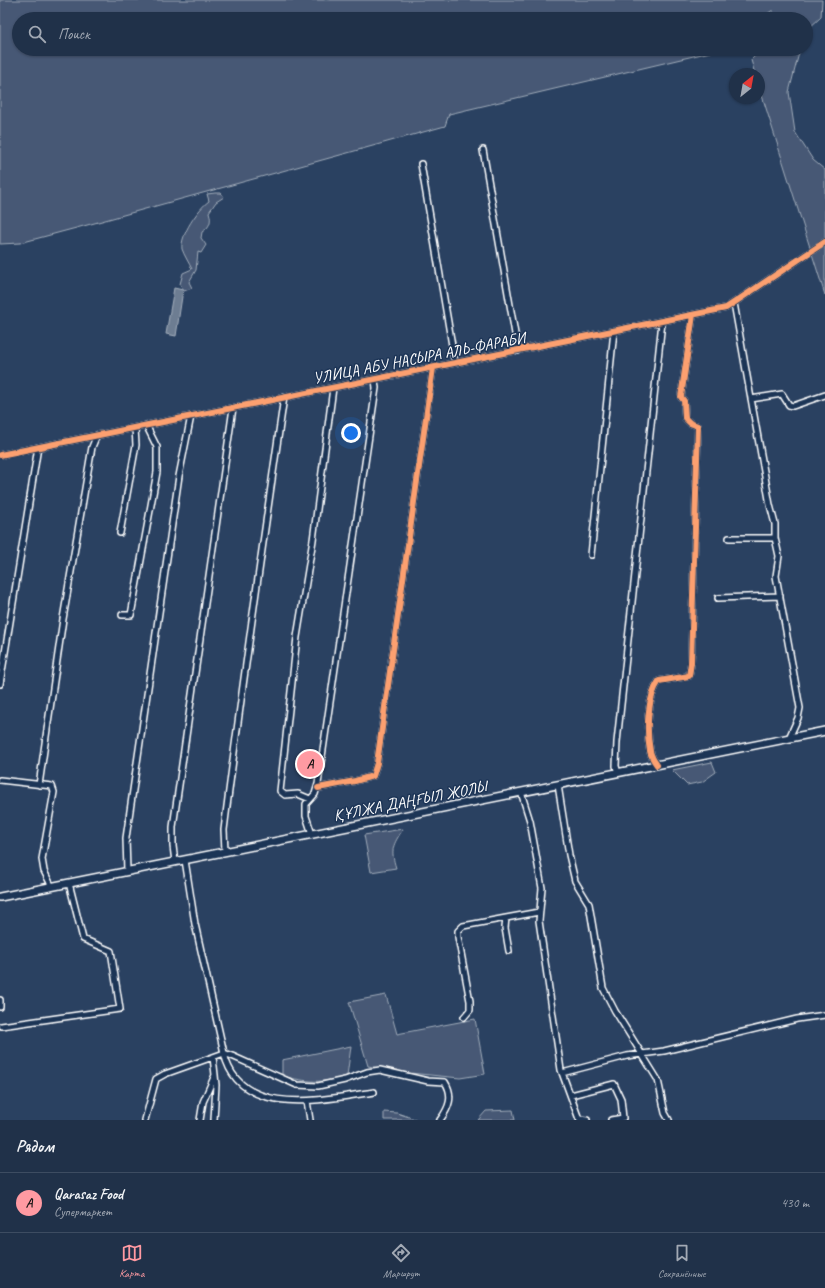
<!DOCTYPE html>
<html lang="ru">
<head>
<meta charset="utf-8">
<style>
	:root { --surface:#203149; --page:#283950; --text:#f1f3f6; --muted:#a2a9b4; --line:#3d4c61; --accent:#ff9aa2 }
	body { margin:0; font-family:Caveat,sans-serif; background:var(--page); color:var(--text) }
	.compass { position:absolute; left:729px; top:68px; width:36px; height:36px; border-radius:50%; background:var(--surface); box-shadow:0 1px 3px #0004; rotate:31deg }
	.you { position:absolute; left:351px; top:433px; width:14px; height:14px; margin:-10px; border:3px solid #fff; border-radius:50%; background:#1a73e8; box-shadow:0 0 0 6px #1a73e833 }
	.badge { display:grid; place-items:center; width:26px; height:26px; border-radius:50%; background:var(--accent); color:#111; font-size:13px; font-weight:700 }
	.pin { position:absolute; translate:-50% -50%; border:2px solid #fff; box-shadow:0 1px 4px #0006 }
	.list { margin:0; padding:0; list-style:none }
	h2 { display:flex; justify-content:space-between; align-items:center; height:52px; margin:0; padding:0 16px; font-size:17px }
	h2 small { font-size:13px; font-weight:400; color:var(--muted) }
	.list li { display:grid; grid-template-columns:26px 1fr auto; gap:12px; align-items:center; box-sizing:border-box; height:60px; padding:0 16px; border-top:1px solid var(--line) }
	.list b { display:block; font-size:15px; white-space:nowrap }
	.list p { margin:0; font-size:13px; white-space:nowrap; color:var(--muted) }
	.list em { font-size:13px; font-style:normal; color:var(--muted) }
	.icon { flex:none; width:22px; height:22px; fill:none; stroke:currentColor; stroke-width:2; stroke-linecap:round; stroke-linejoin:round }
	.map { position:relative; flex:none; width:825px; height:1120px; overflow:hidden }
	.search { position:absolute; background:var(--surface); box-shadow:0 1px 3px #0004; left:12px; right:12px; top:12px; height:44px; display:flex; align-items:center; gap:10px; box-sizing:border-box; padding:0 14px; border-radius:22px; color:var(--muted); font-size:15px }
	.sheet { height:112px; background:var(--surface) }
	nav { display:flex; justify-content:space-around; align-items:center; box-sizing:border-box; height:56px; border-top:1px solid var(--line); background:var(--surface); font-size:11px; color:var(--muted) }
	nav a { display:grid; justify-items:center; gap:2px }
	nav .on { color:var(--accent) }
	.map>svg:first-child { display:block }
	.green { fill:#465975; stroke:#a2acba }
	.water { fill:#6d7d92; stroke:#a7b1be }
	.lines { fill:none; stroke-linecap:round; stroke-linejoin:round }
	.minor-casing { stroke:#fff; stroke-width:8 }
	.major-casing { stroke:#fff; stroke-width:10 }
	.minor { stroke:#1d3557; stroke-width:5 }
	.major { stroke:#1d3557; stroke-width:7 }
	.cycleway-casing { stroke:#1d3557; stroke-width:8 }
	.cycleway { stroke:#fca06f; stroke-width:6 }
	.labels { text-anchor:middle; stroke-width:3; stroke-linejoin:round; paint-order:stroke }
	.street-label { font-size:16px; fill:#fff; stroke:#1d3557 }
</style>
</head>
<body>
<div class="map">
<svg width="825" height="1120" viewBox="0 0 825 1120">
	<rect width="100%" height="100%" fill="#2a4161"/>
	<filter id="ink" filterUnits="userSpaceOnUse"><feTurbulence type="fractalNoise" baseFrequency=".025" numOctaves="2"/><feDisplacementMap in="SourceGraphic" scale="8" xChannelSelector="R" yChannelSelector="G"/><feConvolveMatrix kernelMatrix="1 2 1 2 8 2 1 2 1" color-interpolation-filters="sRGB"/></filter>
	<g filter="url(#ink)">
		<path class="green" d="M0 0H822L821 17 808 29 806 35V19H772L773 10 759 19H19V49H723L449 114 445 126 80 227 20 243 0 244Z
			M762 49H800L789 92 795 132 813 160 825 170V295L759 86V74H755L751 60Z
			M215 193H221L224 197 216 202 209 212C212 221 210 227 202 232L201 238 206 245 201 253 198 252 196 270 189 282 192 288 184 291 180 284 183 273 192 269C189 263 184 255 182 249 180 235 198 209 209 201L207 194Z
			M712 762 716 772 702 782 687 785 672 770Z
			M403 829C393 845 390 849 396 868L371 872 364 835Z
			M386 995 397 1034 475 1019 485 1074 460 1078 400 1072 368 1066 349 1002Z
			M351 1046 347 1076C321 1084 308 1082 282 1076V1060Z
			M513 1110 515 1120H478L486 1111Z
			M384 1112 397 1113 418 1120H384Z"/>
		<path class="water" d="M174 288 183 290 176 336 166 334Z"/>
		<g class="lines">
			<defs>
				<path id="minor" d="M483 150 518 351
					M421 164 455 363
					M734 303 770 505 775 524V538L779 556 776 576 800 708 798 718 789 738
					M751 399 782 394 789 405 793 406 825 395
					M0 455 726 308 825 242
					M120 533 136 445 135 428
					M729 538H775
					M591 555 614 331
					M718 598 780 596
					M122 615H131L157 472V447L146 425
					M0 684 38 447
					M657 765C654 761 651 756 650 751 646 730 647 698 659 681L689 676 691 663 698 426 690 423 685 418 684 401 681 397 693 315
					M618 773 616 766 617 742 662 322
					M0 780 52 786 54 792 42 859 44 871 52 887
					M39 785 63 619 92 447 97 435
					M558 785 569 855 575 881 589 904 603 988 615 1011 658 1080 665 1113 669 1120
					M318 788 355 781 373 776 377 763 433 368
					M521 792 530 821 542 888 539 921 561 1070 579 1119 587 1120
					M310 799 298 794 285 795 280 791 297 637 313 540 333 388
					M312 834 306 816V804L315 794 318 784 376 388 375 379
					M225 851 224 830C242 685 263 542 284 397
					M175 862 173 846V827L233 408
					M127 871 126 838 179 476 191 416
					M509 951 505 928 506 918 539 912
					M0 1000V1007
					M464 1017 470 1010V1001L458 937V931L463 926 506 918
					M1 1026 120 1009 111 951 83 939 69 883
					M562 1073 627 1056 664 1051 797 1019 825 1015
					M374 1092C325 1099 239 1120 224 1053L232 1056 297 1085 318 1086 345 1080 367 1072 380 1070 428 1081 445 1082C454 1096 449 1108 440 1120
					M571 1095 614 1084 621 1099 623 1118 611 1120
					M307 1101 310 1120
					M145 1120 156 1079 165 1074 224 1053 195 924 185 860
					M200 1120 203 1102 215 1075 213 1057
					M214 1120 216 1085 215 1075"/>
				<path id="major" d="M0 897 825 731"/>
			</defs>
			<use href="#minor" class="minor-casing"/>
			<use href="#major" class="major-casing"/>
			<use href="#minor" class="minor"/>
			<use href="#major" class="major"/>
			<defs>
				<path id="cycleway" d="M0 455 726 308 825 242
					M657 765C654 761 651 756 650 751 646 730 647 698 659 681L689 676 691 663 698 426 690 423 685 418 684 401 681 397 693 315
					M318 788 355 781 373 776 377 763 433 368"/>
			</defs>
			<use href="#cycleway" class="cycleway-casing"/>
			<use href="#cycleway" class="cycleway"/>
		</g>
	</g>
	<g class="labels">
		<g class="street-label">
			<text transform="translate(419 357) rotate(-11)" y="6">УЛИЦА АБУ НАСЫРА АЛЬ-ФАРАБИ</text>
			<text transform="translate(410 800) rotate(-11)" y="6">ҚҰЛЖА ДАҢҒЫЛ ЖОЛЫ</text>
		</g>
	</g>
</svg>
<svg class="compass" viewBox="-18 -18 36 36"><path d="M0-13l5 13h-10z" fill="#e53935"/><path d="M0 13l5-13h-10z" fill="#a2a9b4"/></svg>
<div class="you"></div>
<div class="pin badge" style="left:310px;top:764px">A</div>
<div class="search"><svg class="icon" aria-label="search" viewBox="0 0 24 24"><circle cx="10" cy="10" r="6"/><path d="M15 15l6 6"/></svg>Поиск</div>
</div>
<section class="sheet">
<h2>Рядом<small></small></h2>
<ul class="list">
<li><span class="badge">A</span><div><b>Qarasaz Food</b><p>Супермаркет</p></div><em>430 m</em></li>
</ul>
</section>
<nav>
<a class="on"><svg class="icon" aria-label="map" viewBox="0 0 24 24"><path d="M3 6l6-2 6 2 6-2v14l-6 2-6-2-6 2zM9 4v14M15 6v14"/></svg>Карта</a>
<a><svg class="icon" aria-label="directions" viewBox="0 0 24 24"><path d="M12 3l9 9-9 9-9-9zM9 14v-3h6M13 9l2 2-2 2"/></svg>Маршрут</a>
<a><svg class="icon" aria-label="saved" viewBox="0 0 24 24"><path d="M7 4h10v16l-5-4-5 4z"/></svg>Сохранённые</a>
</nav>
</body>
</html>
